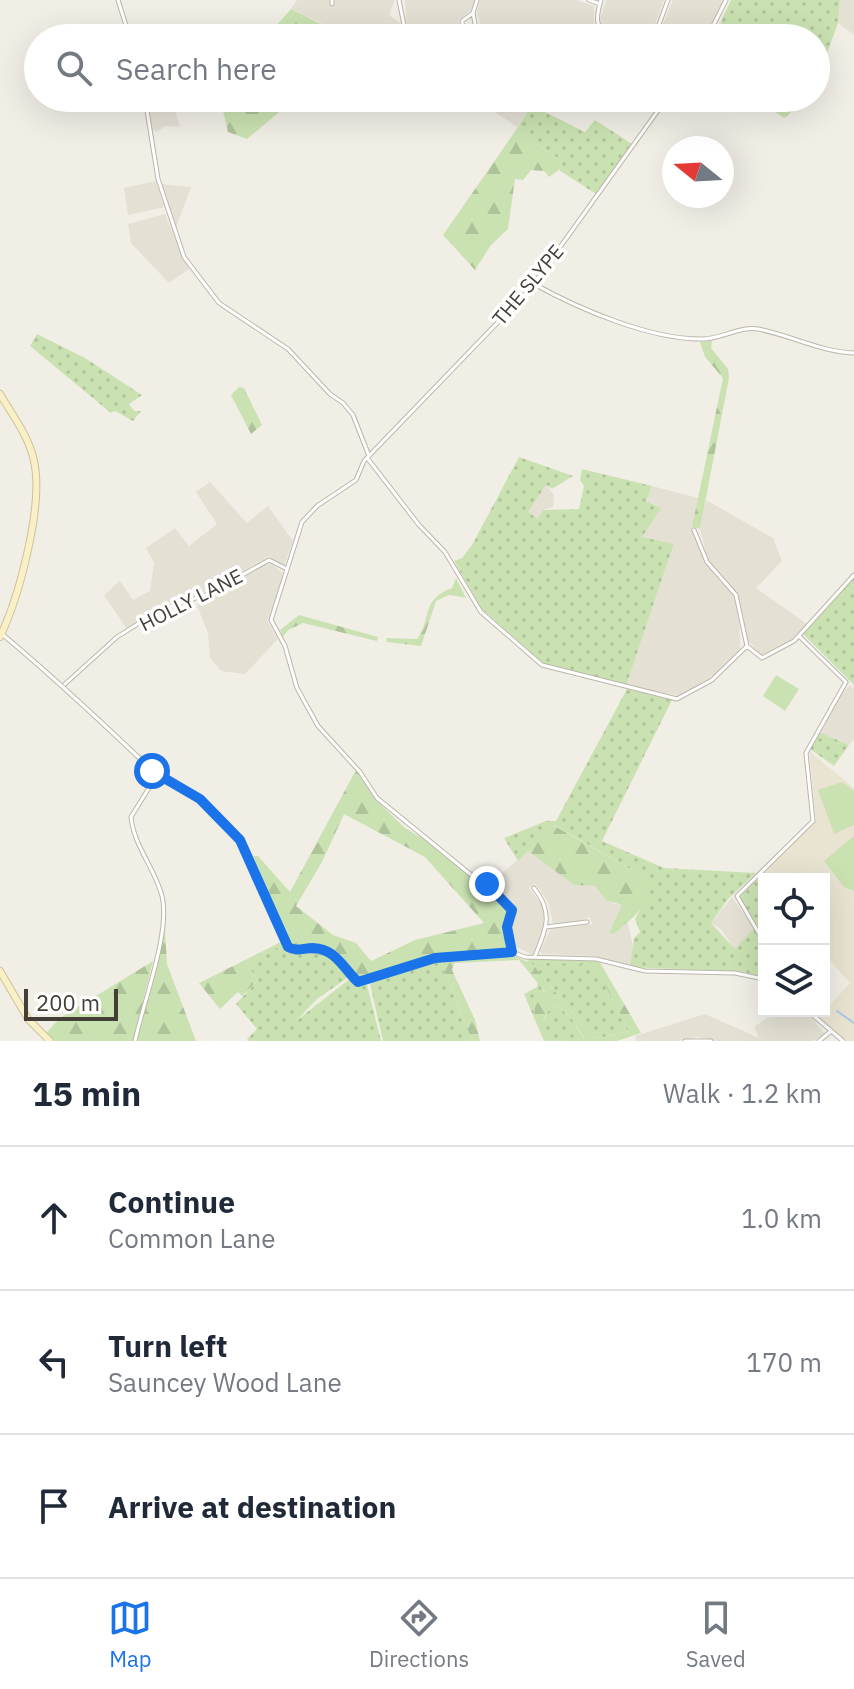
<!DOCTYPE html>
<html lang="en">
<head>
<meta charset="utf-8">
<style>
	:root { --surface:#fff; --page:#f2f2f3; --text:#1f2937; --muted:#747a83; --line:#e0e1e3; --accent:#1a73e8 }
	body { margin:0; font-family:"IBM Plex Sans",sans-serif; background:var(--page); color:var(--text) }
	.controls { position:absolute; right:24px; bottom:24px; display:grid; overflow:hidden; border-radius:0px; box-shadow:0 8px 32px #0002 }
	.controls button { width:72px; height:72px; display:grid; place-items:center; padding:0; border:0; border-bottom:2px solid var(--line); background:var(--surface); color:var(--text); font:40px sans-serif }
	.compass { position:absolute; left:662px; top:136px; width:72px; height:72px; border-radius:50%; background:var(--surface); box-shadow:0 8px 32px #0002; rotate:288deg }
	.scale { position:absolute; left:24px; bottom:20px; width:94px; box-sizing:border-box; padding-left:8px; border:4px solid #433f36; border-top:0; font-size:22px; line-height:28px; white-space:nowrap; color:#433f36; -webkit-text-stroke:6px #fff; paint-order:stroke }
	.stop { position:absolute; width:24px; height:24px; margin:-18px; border:6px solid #1a73e8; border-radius:50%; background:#fff }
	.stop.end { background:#1a73e8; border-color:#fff; box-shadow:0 2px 8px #0008 }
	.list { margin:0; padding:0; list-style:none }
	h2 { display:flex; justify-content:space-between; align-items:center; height:104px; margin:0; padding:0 32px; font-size:34px }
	h2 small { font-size:26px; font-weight:400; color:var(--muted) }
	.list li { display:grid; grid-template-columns:52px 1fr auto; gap:24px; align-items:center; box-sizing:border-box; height:144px; padding:0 32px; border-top:2px solid var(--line) }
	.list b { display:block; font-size:30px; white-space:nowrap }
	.list p { margin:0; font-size:26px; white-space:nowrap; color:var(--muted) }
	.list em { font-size:26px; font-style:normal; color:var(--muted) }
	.icon { flex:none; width:44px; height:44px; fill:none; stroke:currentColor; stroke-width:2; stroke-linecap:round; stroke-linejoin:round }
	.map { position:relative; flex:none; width:854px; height:1041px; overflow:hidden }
	.search { position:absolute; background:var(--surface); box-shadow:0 8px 32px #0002; left:24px; right:24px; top:24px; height:88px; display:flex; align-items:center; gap:20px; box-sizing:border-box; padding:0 28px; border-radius:44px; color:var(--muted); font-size:30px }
	.sheet { height:536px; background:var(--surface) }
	nav { display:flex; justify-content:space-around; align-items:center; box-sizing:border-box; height:112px; border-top:2px solid var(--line); background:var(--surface); font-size:22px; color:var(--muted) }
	nav a { display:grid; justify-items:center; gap:4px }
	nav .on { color:var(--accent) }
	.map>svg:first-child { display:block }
	.residential { fill:#e4e0d4 }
	.education { fill:#e9e3d1 }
	.grass { fill:url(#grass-dots) }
	.forest { fill:url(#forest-firs); fill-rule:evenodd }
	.green { fill:#cae2b2 }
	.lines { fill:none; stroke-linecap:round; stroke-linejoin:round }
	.stream { stroke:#a7cae8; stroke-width:2 }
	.minor-casing { stroke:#bbb6a9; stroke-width:5 }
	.secondary-casing { stroke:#cdc299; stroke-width:8 }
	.minor { stroke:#fff; stroke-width:3 }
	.secondary { stroke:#f9f0c8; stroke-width:6 }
	.route { stroke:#1a73e8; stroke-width:10 }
	.labels { text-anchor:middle; stroke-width:7; stroke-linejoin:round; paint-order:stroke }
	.street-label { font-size:20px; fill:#433f36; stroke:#fff }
</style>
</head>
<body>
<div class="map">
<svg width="854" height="1041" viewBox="0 0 854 1041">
	<defs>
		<pattern id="grass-dots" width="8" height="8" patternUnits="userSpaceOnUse" patternTransform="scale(2)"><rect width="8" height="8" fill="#cae2b2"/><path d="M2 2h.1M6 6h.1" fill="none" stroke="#afc39a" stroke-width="1.8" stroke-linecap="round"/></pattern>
		<pattern id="forest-firs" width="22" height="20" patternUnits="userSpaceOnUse" patternTransform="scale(2)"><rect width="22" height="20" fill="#cae2b2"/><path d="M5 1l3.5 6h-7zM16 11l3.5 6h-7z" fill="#afc39a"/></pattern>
	</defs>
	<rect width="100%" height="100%" fill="#f1eee6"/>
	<path class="residential" d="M297 0H331L332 5 334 0H395L389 15 400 23 402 32 418 38H353L291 9Z
		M405 0H475L471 10 458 20 461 32 468 36 481 26 477 13 480 0H576L594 6V30L605 38H424L407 28Z
		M606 0H664L650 38H617L605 30 600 20Z
		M673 0H724L704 38H657Z
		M840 0H854V35L838 23Z
		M172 98 180 127 166 126 156 132 152 129 149 108Z
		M474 98H535L517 127Z
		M156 181 164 207 128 215 124 188Z
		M161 184 191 187 174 233Z
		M165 214 189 269 169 283 131 243 128 224Z
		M210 482 247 523 268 506 293 541 283 568 269 556 213 589 174 601 126 628 104 595 120 581 133 600 150 591 154 563 146 548 175 528 189 546 217 524 196 492Z
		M546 485 554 495 553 507 543 510 538 520 528 512Z
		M652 486 698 498 692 530 706 564 733 595 739 612 740 650 717 673 680 696 626 686 674 545 642 537 658 506 646 501Z
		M706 500 773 538 782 561 756 588 807 624 786 645 763 657 746 639 741 606 734 591 707 558 700 529Z
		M271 564 283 573 280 592 267 621 278 639 245 674 221 671 210 658 208 633 197 606 199 599 261 566Z
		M850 685 854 689V739L849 745 819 732 840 695Z
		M528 851 574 885 595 886 612 903 622 905 619 913 623 926 628 923 634 951 630 967 593 956 543 954 540 951 551 929 593 924 589 917 582 921 553 923 548 902 535 883 529 888 544 907 545 922 533 955 517 947 509 929 514 908 490 884Z
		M732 897 754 928 735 950 721 929 711 923Z
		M776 1011H806L825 1034 813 1041H718L697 1037 678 1041H636L635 1036 705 1014 759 1038 754 1027Z"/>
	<path class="education" d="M809 751 854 788V1041H846L818 1018 850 983 824 954V879H764V887L755 878 816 820Z"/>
	<path class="grass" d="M731 0H840L838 23 816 83V38H720L721 21Z
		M756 98H809L784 118Z
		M531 105 585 132 595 120 632 144 596 194 559 170 562 161 516 130Z
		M37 334 85 358 142 395 129 404 134 411H141L133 421 115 411 111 413 30 346Z
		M519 457 573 476 552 489 546 485 528 512 538 519 543 510 579 509 584 486 580 480 582 469 652 486 646 501 661 508 642 537 674 544 626 686 545 665 482 609 454 561 462 558 472 545Z
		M854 577V685L803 634Z
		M627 689 672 700 602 841 664 868 756 873 728 899 711 923 735 949 754 928 764 944V978L745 972 630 967 634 938 640 932 635 919 644 903 648 879 554 825 518 861 504 838 546 821H556Z
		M819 732 849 745 834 766 810 749Z
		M755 878 764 887V938L738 900Z
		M284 944 290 953C319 948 332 953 350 976L317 999 296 1021 352 977 357 986 367 985 381 1041H249L247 1039 257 1029 236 1004 258 980 246 964Z
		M440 959 472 1041H383L370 984 394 971Z
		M531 962 595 964 629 1031 600 1038 591 1036Z
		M538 980 545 994 535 997 534 1019 544 1020 550 1007 557 1006 571 1017 584 1039 544 1041 524 994 537 987Z"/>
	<path class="forest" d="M291 9 329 28 328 38H265Z
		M220 98H296L247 139 228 132Z
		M516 130 562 161 559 170 549 177 544 171 531 170 523 180 515 179 508 229 491 245 475 270 443 235Z
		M712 341 711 348 728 369 729 378 700 529 692 527 723 378 705 357 700 342Z
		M239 387 244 388 262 425 251 434 231 395Z
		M456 578 466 598 449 595 436 601 421 646 387 642 386 638 417 639C433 617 420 600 452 588Z
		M299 615 378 637 377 641 303 623 288 630 283 637 280 630Z
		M356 770 377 801 405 828 437 847 511 911 504 927 506 950 416 959 365 980 355 976 336 951 295 947 288 942 253 856H258L290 892ZM344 814 425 857 484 923 415 940 371 961 356 943 333 935 296 906 322 862Z
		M553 825 648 879C655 903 629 921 614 934L609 933 622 905 606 900 595 886 574 885 528 851Z
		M165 930 167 964 196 1041H137Z
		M283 941 284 944 246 964 258 980 242 996 238 992 220 1009 199 983Z
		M514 956 528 962 525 957 598 959 641 1033 617 1041H550L584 1038 571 1017 557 1006 550 1007 542 1023 534 1019 535 997 540 992H545L519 960 454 963 452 970 475 1020 480 1041H472L440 959ZM531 962 595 965 629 1031 600 1038 591 1036Z
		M153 961 133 1041H53L46 1033 60 1018Z"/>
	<path class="green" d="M776 675 799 689 785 711 763 696Z
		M842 782 854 791V825L834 834 818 790Z
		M854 836V891L844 887 824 861Z"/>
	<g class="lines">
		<path class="stream" d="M837 1011 854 1023"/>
		<defs>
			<path id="minor" d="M118 0 130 38
				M399 0 405 30 424 37
				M589 0 600 4
				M601 0C596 17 594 28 611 38
				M332 4V0
				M473 13 462 21 463 29 469 32 476 29 473 13 477 0
				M654 38 668 0
				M707 38 726 0
				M145 98 158 179 184 257 219 303 288 349 330 394 343 403 353 415 369 456
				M534 284C579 309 651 340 703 339 721 339 740 326 758 329 790 335 821 352 854 353
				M368 459 419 525 445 552 481 612 542 665 677 699 712 680 747 646
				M694 530 707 562 736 595 747 646 762 658 794 641 854 575
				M2 634C56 679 106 726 157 775L131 817C134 847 155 868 162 896 171 931 143 1003 135 1041
				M65 684 117 637 160 610 208 594 269 560 285 568
				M157 775 200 799 240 840 288 947 332 954 358 982 435 958 512 952 525 957 596 959 645 971 735 973 764 979
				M534 888C554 913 546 929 535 956
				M546 927 587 922
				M764 942 737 896 813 821 806 753 846 682 799 636
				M512 952 507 927 514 913 508 905 377 798 360 772 318 726 297 688 285 646 271 620 302 522 317 506 356 480 364 461 530 289 667 98
				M808 1011 843 1041
				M685 1041H711
				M819 1041 830 1032"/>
			<path id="secondary" d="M0 394C12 415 29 436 34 461 44 505 19 597 0 637
				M0 971 28 1019 50 1041"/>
		</defs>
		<use href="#minor" class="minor-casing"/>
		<use href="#secondary" class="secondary-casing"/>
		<use href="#minor" class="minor"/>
		<use href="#secondary" class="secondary"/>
	</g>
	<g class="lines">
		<path class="route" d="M152 771 200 799 240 840 288 947C297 952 303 948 313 948 336 949 343 968 358 982L435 958 512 952 507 927 512 910 487 884"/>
	</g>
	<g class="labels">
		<g class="street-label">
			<text transform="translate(528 285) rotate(-50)" y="7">THE SLYPE</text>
			<text transform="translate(191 600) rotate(-27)" y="7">HOLLY LANE</text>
		</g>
	</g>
</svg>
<div class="controls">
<button><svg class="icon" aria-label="locate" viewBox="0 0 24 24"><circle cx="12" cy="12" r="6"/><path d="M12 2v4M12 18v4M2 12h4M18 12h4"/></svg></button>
<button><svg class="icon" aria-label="layers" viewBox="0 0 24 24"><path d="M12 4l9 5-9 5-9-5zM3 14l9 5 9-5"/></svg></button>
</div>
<svg class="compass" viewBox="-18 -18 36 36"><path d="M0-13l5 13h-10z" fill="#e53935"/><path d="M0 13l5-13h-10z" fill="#747a83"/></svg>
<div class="scale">200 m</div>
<div class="stop" style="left:152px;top:771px"></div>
<div class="stop end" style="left:487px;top:884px"></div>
<div class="search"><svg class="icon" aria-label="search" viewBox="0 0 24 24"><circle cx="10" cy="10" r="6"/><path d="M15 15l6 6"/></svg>Search here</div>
</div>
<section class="sheet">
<h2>15 min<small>Walk · 1.2 km</small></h2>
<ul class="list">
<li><svg class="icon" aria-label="ahead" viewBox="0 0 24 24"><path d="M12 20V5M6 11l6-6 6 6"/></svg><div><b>Continue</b><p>Common Lane</p></div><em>1.0 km</em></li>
<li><svg class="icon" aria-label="left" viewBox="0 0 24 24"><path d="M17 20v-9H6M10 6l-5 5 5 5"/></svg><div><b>Turn left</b><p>Sauncey Wood Lane</p></div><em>170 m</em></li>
<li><svg class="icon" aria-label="arrive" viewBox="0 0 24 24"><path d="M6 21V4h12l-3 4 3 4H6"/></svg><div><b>Arrive at destination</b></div></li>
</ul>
</section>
<nav>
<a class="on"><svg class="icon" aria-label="map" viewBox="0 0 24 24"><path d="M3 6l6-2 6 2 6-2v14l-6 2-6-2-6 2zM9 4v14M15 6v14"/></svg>Map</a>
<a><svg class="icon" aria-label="directions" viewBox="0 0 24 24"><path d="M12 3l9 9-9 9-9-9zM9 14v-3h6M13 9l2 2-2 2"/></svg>Directions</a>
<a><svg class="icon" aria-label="saved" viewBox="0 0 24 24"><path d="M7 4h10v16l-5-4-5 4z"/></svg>Saved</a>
</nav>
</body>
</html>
